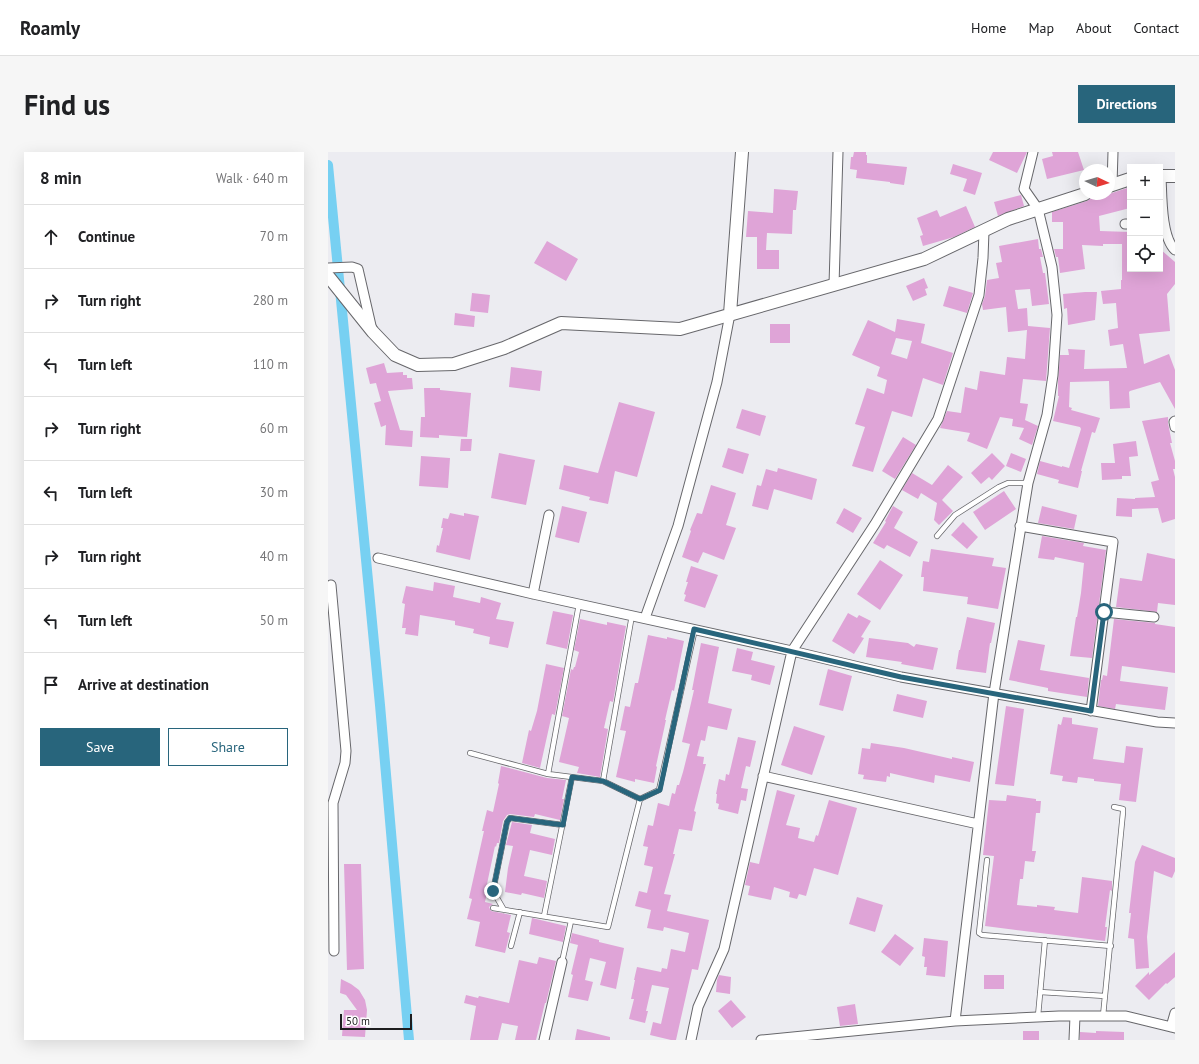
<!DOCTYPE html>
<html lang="en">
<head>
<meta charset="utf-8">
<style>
	:root { --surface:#fff; --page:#f6f6f6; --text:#202124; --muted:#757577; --line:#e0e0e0; --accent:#28657c }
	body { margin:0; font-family:"PT Sans",sans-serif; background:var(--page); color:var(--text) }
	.controls { position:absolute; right:12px; top:12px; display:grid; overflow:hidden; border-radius:0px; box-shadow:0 4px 16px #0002 }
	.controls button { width:36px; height:36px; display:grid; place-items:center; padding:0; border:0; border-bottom:1px solid var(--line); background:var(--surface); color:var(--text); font:20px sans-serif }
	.compass { position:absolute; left:751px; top:12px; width:36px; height:36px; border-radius:50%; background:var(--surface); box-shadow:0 4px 16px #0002; rotate:94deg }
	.scale { position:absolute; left:12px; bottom:10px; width:72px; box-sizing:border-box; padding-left:4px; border:2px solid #1d1d1f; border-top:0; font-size:11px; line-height:14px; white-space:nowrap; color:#1d1d1f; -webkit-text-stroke:3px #fff; paint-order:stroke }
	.stop { position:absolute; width:12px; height:12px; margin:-9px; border:3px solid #28657c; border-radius:50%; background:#fff }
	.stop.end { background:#28657c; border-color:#fff; box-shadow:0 1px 4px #0008 }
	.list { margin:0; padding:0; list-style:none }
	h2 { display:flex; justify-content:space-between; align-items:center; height:52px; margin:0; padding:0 16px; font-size:17px }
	h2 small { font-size:13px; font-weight:400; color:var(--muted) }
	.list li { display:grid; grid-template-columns:26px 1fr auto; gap:12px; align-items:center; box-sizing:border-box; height:64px; padding:0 16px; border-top:1px solid var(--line) }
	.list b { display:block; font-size:15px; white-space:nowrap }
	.list em { font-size:13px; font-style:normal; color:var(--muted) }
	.actions { display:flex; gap:8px; padding:12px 16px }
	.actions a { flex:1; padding:9px 0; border:1px solid var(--accent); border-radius:0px; text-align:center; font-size:14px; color:var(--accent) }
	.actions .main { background:var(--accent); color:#fff }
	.icon { flex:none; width:22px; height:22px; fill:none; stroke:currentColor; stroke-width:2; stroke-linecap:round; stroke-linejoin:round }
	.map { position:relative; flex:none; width:847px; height:888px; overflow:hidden; border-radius:0px }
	header { display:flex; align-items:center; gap:24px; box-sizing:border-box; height:56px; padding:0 20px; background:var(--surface); border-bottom:1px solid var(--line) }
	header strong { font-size:19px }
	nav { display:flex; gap:22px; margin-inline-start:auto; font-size:14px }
	.intro { display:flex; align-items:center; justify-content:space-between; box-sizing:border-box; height:96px; padding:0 24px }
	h1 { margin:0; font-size:28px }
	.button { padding:10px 18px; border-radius:0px; background:var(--accent); color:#fff; font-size:14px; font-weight:700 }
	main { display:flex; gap:24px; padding:0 24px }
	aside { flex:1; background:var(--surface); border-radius:0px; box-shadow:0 4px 16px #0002 }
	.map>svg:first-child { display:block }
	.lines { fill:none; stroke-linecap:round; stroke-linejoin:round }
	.canal { stroke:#77d0f2; stroke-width:10 }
	.building { fill:#dfa4d7; fill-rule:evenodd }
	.lane-casing { stroke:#67676b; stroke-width:6 }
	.street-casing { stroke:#67676b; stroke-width:11 }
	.secondary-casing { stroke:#67676b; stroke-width:14 }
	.lane { stroke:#fff; stroke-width:4.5 }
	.street { stroke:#fff; stroke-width:9 }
	.secondary { stroke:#fff; stroke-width:12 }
	.route { stroke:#28657c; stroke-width:5 }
</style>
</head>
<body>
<header>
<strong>Roamly</strong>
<nav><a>Home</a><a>Map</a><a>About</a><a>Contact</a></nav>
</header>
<div class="intro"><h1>Find us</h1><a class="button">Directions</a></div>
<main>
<aside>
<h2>8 min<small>Walk · 640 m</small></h2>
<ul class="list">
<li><svg class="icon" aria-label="ahead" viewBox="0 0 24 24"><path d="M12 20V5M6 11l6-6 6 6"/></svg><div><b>Continue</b></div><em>70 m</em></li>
<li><svg class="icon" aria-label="right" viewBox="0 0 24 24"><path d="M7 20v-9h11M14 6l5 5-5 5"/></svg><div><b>Turn right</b></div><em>280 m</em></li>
<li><svg class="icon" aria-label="left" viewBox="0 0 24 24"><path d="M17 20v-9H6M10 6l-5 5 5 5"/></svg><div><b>Turn left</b></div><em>110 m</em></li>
<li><svg class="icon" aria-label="right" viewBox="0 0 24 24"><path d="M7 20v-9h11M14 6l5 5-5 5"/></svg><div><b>Turn right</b></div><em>60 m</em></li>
<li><svg class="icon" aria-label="left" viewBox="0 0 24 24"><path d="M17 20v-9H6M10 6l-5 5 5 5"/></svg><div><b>Turn left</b></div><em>30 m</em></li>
<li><svg class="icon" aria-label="right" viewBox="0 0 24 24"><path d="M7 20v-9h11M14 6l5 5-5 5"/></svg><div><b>Turn right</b></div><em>40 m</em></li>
<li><svg class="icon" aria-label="left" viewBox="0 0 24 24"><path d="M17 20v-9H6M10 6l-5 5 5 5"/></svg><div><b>Turn left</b></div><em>50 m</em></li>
<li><svg class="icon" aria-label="arrive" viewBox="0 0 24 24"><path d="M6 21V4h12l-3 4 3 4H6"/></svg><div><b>Arrive at destination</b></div></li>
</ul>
<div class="actions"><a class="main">Save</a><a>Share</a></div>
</aside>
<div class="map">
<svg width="847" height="888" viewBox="0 0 847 888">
	<rect width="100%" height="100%" fill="#ececf1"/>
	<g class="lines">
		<path class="canal" d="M0 13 52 553 81 888"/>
	</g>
	<path class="building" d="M526 0H538V3H539V11L579 15 576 33 562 31V30L528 26 529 18 522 17 523 5H525Z
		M665 0H699L689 21 661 8Z
		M724 0H750L756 18 719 27 714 7 725 4Z
		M625 12 654 21 647 43 635 39 639 27 622 22Z
		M802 35V56L771 64 772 79 802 80V117H832V97L847 110V132L839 142 842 179 811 182 816 212 841 202 847 218V257L832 230 802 239 801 240 802 256 782 257 781 229 742 230 741 255 744 256 743 258 772 266 767 281 764 280 753 319H754L750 336 730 331 731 328 709 322 712 309 734 315V314L741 316 753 277 752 275 725 269 731 244H730V230L732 203H741L740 197 757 198 756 217 799 216 795 192 782 194 780 178 790 176 788 151 775 152 773 139 793 137V128H794V92H775V94L754 93 757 117 732 121 730 105H728L726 97H735V70H724V60L759 49 763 46H771L770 43 781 42Z
		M446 37 470 39 468 58H465L464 82 439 81 438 98H451V117H429V85H418L420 59 445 61Z
		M693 43 696 54 670 64 666 50Z
		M638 54 647 75 626 85 595 94 592 84 595 83 589 66 609 58 612 65Z
		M710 87 711 97H713L715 105H712L715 121H717L721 152 704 154 702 137 687 138 690 157 699 156 700 174 722 176 718 229 695 227 692 251 700 252 697 268 710 274 704 293 691 287 696 276 684 274 685 267 672 265 659 297 639 289 642 281 612 276 619 259 633 261 637 235 649 238 652 219 677 223 679 205 697 207 699 178 680 180 678 155 655 158 654 152 657 144 659 128 671 126 668 111 674 110 671 94Z
		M219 89 250 107 238 129 206 111Z
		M596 126 600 136 597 137 599 143 585 149 578 134Z
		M621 134 645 141 639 161 615 154Z
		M757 140H769L767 168 740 173 739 156 736 157 735 142Z
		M144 141 162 143 160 161 142 159Z
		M127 161 147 164 146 175 126 173Z
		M569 167 597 172 593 191 625 201 615 233 595 226 584 265 564 259 545 320 524 314 537 275 527 272 539 236 556 242 559 228 549 224 552 215 524 203 540 168 567 180ZM568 186 584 189 579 207 563 202Z
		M442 172H462V191H442Z
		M56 211 59 221 75 220V223H79V226H84L85 237 60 239 72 278 85 279 84 295 57 293 58 273 53 275 46 251 53 249 48 231 42 232 38 216Z
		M183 215 214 219 212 239 181 235Z
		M96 236H112V238L143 241 139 285 111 283V286L92 285 93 265H97Z
		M291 250 327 260 309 325 287 319 280 352 261 348 262 345 231 337 236 313 270 321Z
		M414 257 438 264 432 284 408 276Z
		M840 265V271L844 291H842L847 309V317H845L847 325V367L834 371 830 356 804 357V365L788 364 789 346 807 347V346L827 345 823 330 831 328 814 269Z
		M575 285 588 293 567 327 554 319Z
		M133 287H144L143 299H132Z
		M808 289 810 304 801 305 803 324H794V327L774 328 773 311H787L785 292Z
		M400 296 421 302 415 322 394 315Z
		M171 301 207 308 198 353 163 346Z
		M664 301 677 314 664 328 661 325 653 332 643 321Z
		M683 301 698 307 693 320 678 314Z
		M93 304 122 306 120 336 91 334Z
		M620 313 635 325 614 348 625 359 611 373 606 368 609 351 593 341 590 347 574 338 584 321 604 333Z
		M450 316 489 327 484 348 446 337 440 358 424 354 429 333 433 334 438 317 449 320Z
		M383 333 408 341 398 373 408 376 396 408 375 400 370 411 354 405 363 379 362 378 369 361 374 362Z
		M676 339 688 357 657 378 645 360Z
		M234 354 259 360 251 391 227 385Z
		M565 354 575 360 566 376 590 390 582 405 559 393 556 397 545 391 558 370 557 369Z
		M714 354 749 363 746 377 710 371Z
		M516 356 534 366 525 381 508 371Z
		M122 361 136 364V361L151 364 142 408 108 400 109 393 111 394 115 376H113L115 366 120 367Z
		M635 370 650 385 639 397 623 383Z
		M714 384 756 391 755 394 778 398 764 506 742 504 748 465H749L753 441 756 411 727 405 726 408 710 406Z
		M603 397 666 406 664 414 678 416 670 457 639 452 640 445 595 439 596 425H593L595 409 601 410Z
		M819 401 847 407V453L830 451 829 460 788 455 792 426 814 429Z
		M552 408 575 423 552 458 529 442Z
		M363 414 390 423 377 456 356 449 358 443 356 442 360 430H358Z
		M106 430 127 434 125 445 152 451 153 445 173 451 168 467 186 470 180 496 161 492 162 485 145 481 146 477 127 473V469L92 463 90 484 77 482 78 476H74L77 452 74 451 78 434 105 439Z
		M225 459 245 463 239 497 218 492Z
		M520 461 529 466 531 463 543 469 533 485 536 486 526 502 504 489Z
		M639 465 667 471 663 491H662L658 521 628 517 631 498H632Z
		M252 467 279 473V470L298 474 285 550 282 549 276 576 280 577 272 625 249 621 251 615 231 610 241 566 234 564 243 517 245 518 246 515H247L251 500 246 498Z
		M786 467 827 471V472L847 475V521L794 514 792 529 840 535 837 558 788 552 787 557 770 554 773 528H774L775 523 779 524Z
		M320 483 339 487V485L356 489 346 539 344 538 337 568H338L328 614 329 615 326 631 307 627V630L288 625 298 579 292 578 297 554 302 555 307 531H310Z
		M541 486 580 491 586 495 588 492 610 496 605 518 573 512 574 510 538 505Z
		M690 488 717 493 712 518 761 526 759 545 720 539V536L681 528Z
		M373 491 391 495 380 551 404 557 399 578 380 574 377 589 373 588 369 604 376 605 375 612H378L366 659 368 660 364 679 351 677 345 702H347L336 742 343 743 339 759 381 768 370 818 364 817 348 888H343L322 883 325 870 333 872 341 836 324 833 318 859H320L317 871 301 867 306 847H303L307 828H306L309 815 333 820 334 816 339 817 343 797 357 800 361 781 336 775 335 779 319 776 323 758 307 754 311 739 319 741 325 715 316 713 320 695 315 694 320 673 325 674 330 651 341 654 344 641 347 642 349 633H351L355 620 362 592 354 590 366 538H364Z
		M409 496 425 500 423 508 447 514 442 533 423 528 424 523 404 519Z
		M218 512 236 516 227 563 224 562 212 616 194 611 201 578 203 579 209 559Z
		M500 517 524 524 515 559 491 553Z
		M569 542 599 549 595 566 565 559Z
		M678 554 696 557 686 634 667 632Z
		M735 565 744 566V572L770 576 765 607 796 611 798 594 815 596 808 650 791 648 793 632 766 629V627L750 625 749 631 734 629 735 624 722 622 730 572 733 573Z
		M466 574 497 584 484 623 453 613Z
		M410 585 428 589 422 615 418 614 413 636 420 637 418 649 413 648 410 662 390 657 391 652 388 651 389 642H388L391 627 397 629 398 622 401 623Z
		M543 591 576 596 624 607V605L646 610 642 630 607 623 606 631 562 621V625L559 624 558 630 535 627 536 623 530 622 534 596 542 597Z
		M173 614 219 626 238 628 234 647H236L232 668 207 662 206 665 182 662 179 663 175 669 171 691H169L168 695 167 694 159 732H161L157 750 165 752 161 755 163 759 183 763 179 780 182 781 177 801 147 794 152 770 139 767 144 747 141 746 156 679H154L159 658 165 660 171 632 170 631Z
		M449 638 467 643 458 673 472 676 470 686 486 690 488 683 490 684 501 648 529 656 510 723 486 716 478 744 471 742 469 747 461 745 462 740 446 735 443 748 420 743 422 734 417 733 422 710 431 712Z
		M679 643 708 647V649H713L712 661H708L704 699H708L706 710 697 709 695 727H692L689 753 709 755V753L727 755 726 758 750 761 754 725 784 729V739L782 738 777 775H779L777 789 657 774 666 704 655 703 661 648 678 649Z
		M184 670 204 673 202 681 227 687 224 703 202 698 196 724 219 729 216 746 194 741 193 743 177 740 180 716 185 694 178 693Z
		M814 693 847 706V719L844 726 826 719 819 785 821 816 808 817 806 787 800 786 803 761H801L807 710Z
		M16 712H33L36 817 19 818Z
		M529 745 555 753 547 780 521 772Z
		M204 766 238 774 235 790 201 782Z
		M244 781 271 788V790L296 796 288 837 272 833 278 810 262 806 257 828 265 830 260 849 240 845 245 823 243 822 250 793 242 791Z
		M567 782 586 796 572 814 553 800Z
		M596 786 620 789 617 825 598 823 599 815H596L597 805 594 804Z
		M847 800V825L839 832 838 831 821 848 807 834 821 820V823Z
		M211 805 228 809 218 851H217L208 888H187L190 874 174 871 170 888H142L148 854 136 851 138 843 150 846 151 844 181 851 191 808 209 812Z
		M391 823 403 825 402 842 388 840 389 828Z
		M656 823H676V837H656Z
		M13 827 23 832 31 838 37 848 39 858 37 885 14 884 16 858H29L18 843 12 841Z
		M403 848 418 865 404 876 390 859Z
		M527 852 530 872 512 874 509 855Z
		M249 877 282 885V888H247Z
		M695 879H711V888H695Z
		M768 879 796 880V888H752V880L768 881Z"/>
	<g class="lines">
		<defs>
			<path id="lane" d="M609 384 627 363 671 335 680 331H700
				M142 601 220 622 275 629 312 647
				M220 622 251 452
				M275 629 304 463
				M659 708 651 781 654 783 783 794
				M165 756 280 775 312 647 331 638 367 477
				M176 758 165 739 179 670 182 666 235 673
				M216 764 244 625
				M183 794 192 760
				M234 810 243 769
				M712 840 777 844
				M710 864 717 788
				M775 864 795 660V657L786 655"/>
			<path id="street" d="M833 24C834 43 833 85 847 98
				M784 33 785 0
				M797 72H802
				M0 116 24 115 30 117 44 178
				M506 133 510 0
				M847 269 846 270 847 275
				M692 374 785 390 763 559
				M50 406 205 442 464 499 573 525 829 570 847 571
				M3 433 18 599 17 611 5 651 6 799
				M205 442 221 363
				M776 460 826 465
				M317 466 350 374 389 230 402 162
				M435 624 650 672
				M627 869 666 541 700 331 719 263 725 223 729 163 724 115 710 57 696 37 705 0
				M843 875 847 861
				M216 888 234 810
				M363 888 370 855 396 797 464 499 547 372 610 267 651 143 655 106 656 79
				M433 888 627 869 731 864H798L847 876
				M746 888 747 864"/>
			<path id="secondary" d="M832 24H847
				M781 34 802 27
				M0 124 45 180 67 203 90 213 126 212 176 196 233 171 352 177 596 107 680 67 757 42
				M402 162 414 0"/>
		</defs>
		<use href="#lane" class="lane-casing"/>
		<use href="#street" class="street-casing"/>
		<use href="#secondary" class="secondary-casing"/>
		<use href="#lane" class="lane"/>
		<use href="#street" class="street"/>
		<use href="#secondary" class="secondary"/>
	</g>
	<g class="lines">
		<path class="route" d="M165 739 179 670 182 666 235 673 244 625 275 629 312 647 332 638 366 477 573 525 763 559 776 460"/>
	</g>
</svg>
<div class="controls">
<button>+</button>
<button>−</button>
<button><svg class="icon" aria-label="locate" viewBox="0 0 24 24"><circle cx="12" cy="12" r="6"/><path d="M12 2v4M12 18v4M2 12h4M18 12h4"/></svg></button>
</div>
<svg class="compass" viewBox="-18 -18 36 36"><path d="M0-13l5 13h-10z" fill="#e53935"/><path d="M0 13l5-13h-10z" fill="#757577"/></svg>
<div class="scale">50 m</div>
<div class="stop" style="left:776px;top:460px"></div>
<div class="stop end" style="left:165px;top:739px"></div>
</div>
</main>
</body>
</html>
